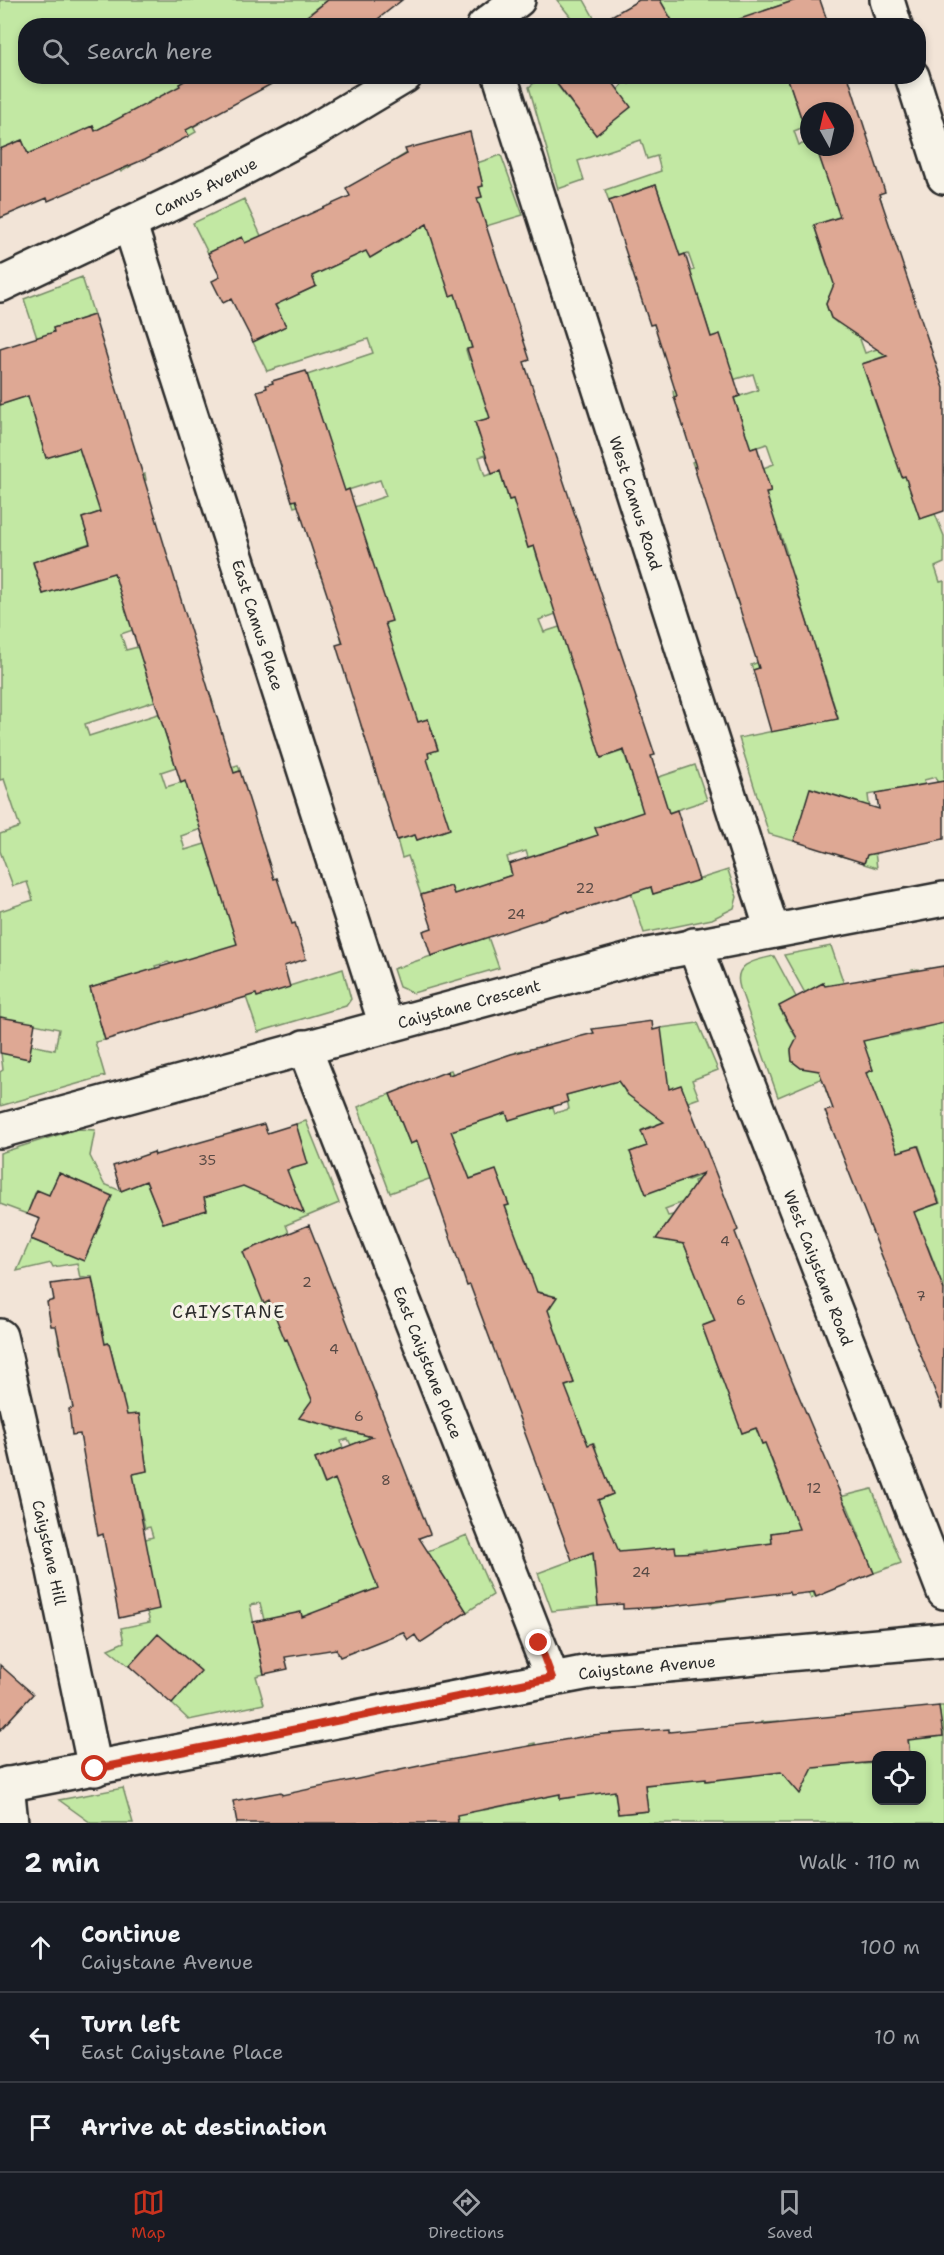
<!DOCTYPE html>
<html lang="en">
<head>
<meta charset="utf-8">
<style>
	:root { --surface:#171b24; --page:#20242c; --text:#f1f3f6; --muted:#9ea1a6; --line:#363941; --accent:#c8321e }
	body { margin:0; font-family:"Shantell Sans",sans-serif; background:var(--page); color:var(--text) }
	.controls { position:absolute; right:18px; bottom:18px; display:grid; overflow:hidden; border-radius:12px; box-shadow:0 3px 9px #0003 }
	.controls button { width:54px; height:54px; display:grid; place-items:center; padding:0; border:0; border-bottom:2px solid var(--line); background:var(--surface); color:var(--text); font:30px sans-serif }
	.compass { position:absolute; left:800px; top:102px; width:54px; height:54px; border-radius:50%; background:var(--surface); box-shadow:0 3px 9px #0003; rotate:352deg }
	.stop { position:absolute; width:18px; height:18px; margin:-14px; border:4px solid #c8321e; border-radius:50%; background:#fff }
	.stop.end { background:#c8321e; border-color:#fff; box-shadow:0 2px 6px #0008 }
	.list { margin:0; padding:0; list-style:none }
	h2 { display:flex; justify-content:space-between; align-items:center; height:78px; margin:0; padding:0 24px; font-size:26px }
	h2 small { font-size:20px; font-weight:400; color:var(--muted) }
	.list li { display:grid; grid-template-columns:39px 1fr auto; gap:18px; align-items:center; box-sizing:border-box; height:90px; padding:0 24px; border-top:2px solid var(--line) }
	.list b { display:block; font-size:22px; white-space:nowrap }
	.list p { margin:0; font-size:20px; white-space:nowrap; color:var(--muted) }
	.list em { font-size:20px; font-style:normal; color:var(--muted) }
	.icon { flex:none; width:33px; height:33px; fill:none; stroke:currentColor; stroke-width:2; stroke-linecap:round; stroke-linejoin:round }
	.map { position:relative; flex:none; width:944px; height:1823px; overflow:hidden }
	.search { position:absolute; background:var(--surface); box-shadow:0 3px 9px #0003; left:18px; right:18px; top:18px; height:66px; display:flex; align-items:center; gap:15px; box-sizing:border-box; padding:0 21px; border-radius:24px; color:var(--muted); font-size:22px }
	.sheet { height:348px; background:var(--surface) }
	nav { display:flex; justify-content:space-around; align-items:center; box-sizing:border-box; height:84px; border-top:2px solid var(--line); background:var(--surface); font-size:16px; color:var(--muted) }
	nav a { display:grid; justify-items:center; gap:3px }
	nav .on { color:var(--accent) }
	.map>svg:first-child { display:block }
	.green { fill:#c2e8a3; stroke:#768a67; stroke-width:1.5 }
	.building { fill:#dea894; stroke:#2b2b2b; stroke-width:1.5; fill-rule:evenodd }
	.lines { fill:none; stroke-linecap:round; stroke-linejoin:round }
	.minor-casing { stroke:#2b2b2b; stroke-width:38 }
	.minor { stroke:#f7f3e8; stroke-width:33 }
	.route { stroke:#c8321e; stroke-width:8 }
	.labels { text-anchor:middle; stroke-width:6; stroke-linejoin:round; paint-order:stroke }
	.number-label { font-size:14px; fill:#584a45 }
	.street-label { font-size:16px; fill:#2b2b2b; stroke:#f7f3e8 }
	.neighbourhood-label { font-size:18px; letter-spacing:1.5px; fill:#2b2b2b; stroke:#f7f3e8 }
</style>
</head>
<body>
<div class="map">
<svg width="944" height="1823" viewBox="0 0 944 1823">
	<rect width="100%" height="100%" fill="#f2e4d7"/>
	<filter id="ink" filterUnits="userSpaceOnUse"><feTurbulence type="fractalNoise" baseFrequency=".0167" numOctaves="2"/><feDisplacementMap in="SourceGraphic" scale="12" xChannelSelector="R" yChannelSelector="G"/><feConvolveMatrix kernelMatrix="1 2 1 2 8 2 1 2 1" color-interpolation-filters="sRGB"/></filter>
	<g filter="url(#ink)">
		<path class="green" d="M0 0H328L304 18 309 25 26 26V76L193 77 179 84 200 123 193 127 196 132 189 136 117 138 131 166 121 172 111 151 105 153 93 126 37 175 22 140 0 149Z
			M557 0H584L598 25H577Z
			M660 0H796L764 11 769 26 675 25Z
			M643 76 792 77 788 78 804 127 794 131 799 145 809 142V147H819L857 202 879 194 882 203 814 225 828 268 896 245 898 248 870 258 904 270 829 296 826 304 831 318 837 323 852 317 865 353 925 333 928 341 862 364 880 417 912 406 921 471 913 498 920 518 935 514 944 536V563L935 567 940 582 944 581V813L936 777 924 780 925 784 868 795 877 868 864 864 872 838 856 834 849 858 841 856 857 802 811 788 794 841 769 834 739 738 838 718 825 676 812 679 805 655 753 670 751 665 778 655 810 631 796 587 739 606 736 599 763 590 776 558 787 554 780 533 769 537 731 504 771 492 763 468 774 464 767 444 694 467 692 462 736 447 744 429 734 398 758 390 753 374 674 397 673 391 700 383 711 337 703 312 655 327 654 324 685 273 694 270 688 253 679 256 677 249 630 266 628 261 652 253 671 229 656 185 609 201 605 190 661 171 657 156 647 159 641 140 578 161 584 180 558 189 529 87 542 77H551L596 135 618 90 622 85 616 77H625L629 84Z
			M407 153 466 201 482 197 479 187 483 186 477 163 501 155 523 215 486 226 478 287 508 295 510 299 462 315 472 348 466 350 469 360 497 351 490 418 475 422 479 435 542 415 548 435 479 457 485 476 500 471 509 500 537 492 521 524 528 548 534 546 538 560 556 555V614L539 620 544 632 575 622 601 758 623 751 628 764 651 756 652 759 629 766 635 785 695 765 707 800 631 825 653 894 728 870 737 897 734 908 712 919 644 933 609 823 595 827 598 835 535 879 526 851 507 857 512 875 485 884 488 937 499 968 413 993 399 987 393 969 484 938 459 908 451 886 421 895 408 856 402 858 397 840 415 835 417 840 449 829 433 780 382 796 381 793 424 778 419 762 429 758 428 753 438 749 428 719 418 722 414 714 363 732 361 725 366 636 342 643 341 637 391 621 341 571 321 577 319 572 370 556 354 507 386 496 380 480 294 507 292 501 342 485 319 427 272 441 270 434 321 418 307 375 373 353 368 339 267 371 253 342 286 326 242 237 208 253 193 223 244 199 290 298 316 286 310 271 351 225 370 258 382 251 373 237 417 212 389 164Z
			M82 277 94 315 53 328 66 371 100 422 41 441 46 457 79 447 93 491 145 474 146 480 120 489 124 504 82 518 90 543 33 563 43 594 166 555 133 630 121 634 126 650 138 647 155 701 85 724 89 736 211 697 213 703 161 719 176 767 161 772 166 787 238 765 240 771 187 788 201 829 181 836 185 850 258 828 260 835 208 850 258 996 343 969 351 999 346 1006 258 1032 246 997 235 1000 168 962 155 966 171 1020 153 1025 138 974 90 988 105 1040 95 1042 105 1076 0 1106V1072L3 1070 1 1053 29 1058 31 1045 55 1050 59 1029 0 1017V911L33 900 27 882 13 886 0 851V834L20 827 4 779 0 780V405L44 390 37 338 24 299Z
			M831 946 853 1010 888 1023 891 1036 923 1029 912 970 918 969 944 1023V1290L941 1284 917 1272 935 1265 917 1219 874 1234 872 1227 940 1203 933 1185 913 1192 904 1168 924 1161 919 1146 851 1170 894 1145 871 1085 830 1100 826 1091 873 1070 869 1058 778 1097 740 988C732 963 756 960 774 956L796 997 779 1007 798 1041 791 1050 792 1061 801 1068 812 1067 823 983 805 993 784 955Z
			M698 1023 718 1070 692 1080 699 1098 688 1102 691 1112 642 1130 647 1146 630 1152 683 1168 688 1180 713 1171 714 1173 694 1181 699 1196 665 1209 668 1216 673 1215 674 1220 668 1222 663 1229 668 1241 683 1240 690 1259 738 1241 743 1252 695 1271 715 1321 702 1326 719 1371 731 1367 742 1433 756 1428 762 1444 802 1429 797 1446 770 1457 788 1502 816 1491 820 1502 872 1489 901 1563 874 1573 864 1549 850 1554 846 1543 860 1537 847 1505 833 1511 796 1547 815 1597 811 1599 782 1532 771 1533 772 1543 722 1565 735 1599 711 1603 706 1550 690 1552 692 1569 657 1549 663 1607 651 1609 650 1571 593 1555 598 1606 552 1611 538 1573 592 1553 587 1539 607 1523 598 1500 613 1494 603 1468 588 1474 560 1463 596 1449 594 1443 588 1445 545 1394 574 1383 547 1311 551 1306 547 1294 540 1292 531 1296 516 1268 527 1264 522 1250 494 1210 509 1205 497 1174 483 1179 481 1175 456 1184 451 1171 390 1193 358 1107 390 1094 410 1144 450 1128 448 1071 451 1070 456 1082 506 1113 509 1120 524 1078 516 1052 522 1050 532 1076 550 1099 555 1113 569 1109 566 1095 598 1086 587 1042 624 1077 625 1092 634 1099 661 1028Z
			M306 1121 339 1203 286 1225 292 1241 264 1303 309 1286 297 1335 321 1399 309 1404 305 1410 310 1421 317 1423 329 1418 334 1430 361 1420 369 1439 351 1445 348 1439 341 1441 343 1448 315 1459 324 1483 352 1473V1522L364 1552 381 1547 416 1556 467 1535 493 1595 467 1612 438 1567 380 1606 373 1590 303 1621 301 1613 264 1620 260 1603 250 1605 264 1674 256 1676 264 1704 189 1720 172 1704 200 1670 169 1643 156 1659 144 1649 129 1666 108 1649 124 1642 121 1628 150 1622 127 1544 153 1537 150 1527 145 1528 136 1490 91 1500 89 1484 147 1471 139 1414 119 1416 117 1399 123 1397 109 1343 61 1353 58 1339 101 1328 92 1276 80 1278 77 1263 53 1267 51 1263 17 1271 31 1239 56 1249 91 1212 100 1191 59 1173 49 1195 36 1191 27 1214 0 1204V1153L77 1129 95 1130 90 1156 104 1184 121 1191 146 1181 163 1223 207 1210 203 1194 307 1164 296 1124Z
			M939 1706H944V1823H453L458 1822 447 1768 480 1791 484 1810 531 1800 530 1744 535 1743 539 1768 555 1766 560 1799 575 1797 607 1738 618 1814 647 1811 645 1785 680 1781 703 1754 706 1781 752 1776 761 1722 779 1721 784 1770 806 1768 843 1740 841 1715 858 1714 864 1764 876 1763V1800H922V1756L910 1755 905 1710 926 1738 942 1736Z
			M123 1788 133 1823H91L59 1800Z"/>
		<path class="building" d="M328 0H402L369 26H295Z
			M639 0H660L675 26H594Z
			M796 0H820L829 26H735L734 21Z
			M193 76H286L186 130 189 136 145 159 48 201 47 198 0 218V149L22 140 28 154 93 126 95 131 180 86 179 84Z
			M551 76H608L631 107 596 135Z
			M787 76H848L885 192 879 194 944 388V511L920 519 905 476 902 477 862 364 887 356 831 318 826 304 834 284 814 225 840 217 816 147H845V111H809V141Z
			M470 132 483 186 479 187 482 197 477 198 530 360 524 362 655 755 651 756 669 813 677 810 699 880 653 894 651 887 569 913 568 911 431 956 423 931 432 928 421 895 451 886 454 894 512 875 509 864 598 835 595 828 643 812 624 750 601 758 534 546 528 548 513 499 509 500 500 471 492 474 475 422 490 418 467 349 472 348 455 294 450 296 427 224 370 258 366 251 312 276 316 286 275 305 286 326 253 342 231 299 223 303 212 281 220 277 208 253 242 237 245 243 350 196 346 188 407 154 405 149Z
			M656 185 680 256 685 254 711 337 720 334 740 396 734 398 751 449 757 447 771 492 766 493 838 719 771 732 753 670 759 668 694 467H696L674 397 677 396 654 324 650 325 609 201Z
			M94 315 234 773 240 771 274 879 277 878 292 924 295 923 306 959 284 966 290 987 257 997 256 994 105 1040 90 988 237 944 185 781 181 783 114 573 43 594 33 562 90 544 82 518 100 512 79 448 46 458 28 396 0 405V349L54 332 53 328Z
			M306 371 345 491 349 489 392 621 385 623 418 722 428 719 438 750 428 753 429 758 427 759 450 829 417 840 415 835 397 840 336 645 343 643 296 500 292 501 257 391 267 388 266 385 273 383 272 381Z
			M944 781V839L867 855 864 863 794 841 810 788 879 809 876 793Z
			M944 966V1023L863 1041 873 1070 866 1073 898 1152 918 1146 939 1203 914 1212 944 1290 942 1409 825 1111 833 1109 819 1071 801 1068 792 1061 791 1050 797 1038 779 1006 823 983 825 986Z
			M0 1017 35 1023 29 1059 0 1053Z
			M652 1021 653 1030 661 1028 669 1089 681 1085 738 1230 735 1232 787 1368 874 1573 816 1597 814 1592 790 1595 789 1592 663 1607 623 1609V1604L598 1606 593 1552 572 1560 470 1285 467 1286 417 1141 410 1144 390 1094 448 1071 449 1075 511 1054 594 1033 592 1029ZM618 1081 628 1095 664 1122 641 1131 647 1146 630 1152 646 1194 703 1173 656 1239 684 1244 715 1321 702 1326 742 1433 756 1428 762 1444 765 1443 799 1529 771 1533 772 1543 706 1552 676 1553 675 1547 619 1552 598 1500 613 1494 593 1443 588 1445 565 1386 574 1383 548 1310 557 1297 537 1292 505 1206 509 1205 496 1170 470 1179 451 1131 506 1113 509 1120 568 1102 566 1095Z
			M264 1124 267 1133 296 1124 308 1164 287 1170 304 1213 243 1186 204 1198 207 1210 163 1223 146 1181 121 1191 113 1166 154 1152 155 1155Z
			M59 1173 112 1196 84 1261 31 1239 40 1219 27 1214 37 1190 49 1195Z
			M309 1225 430 1534 419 1538 467 1612 420 1643 415 1635 408 1640 403 1632 340 1657 336 1649 285 1657 288 1669 264 1674 253 1622 301 1612 302 1617 378 1588 335 1479 325 1484 315 1459 372 1437 299 1418 312 1400 287 1339 285 1340 269 1301 264 1304 243 1252Z
			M92 1278 105 1344 109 1343 127 1415 139 1414 147 1471 133 1474 159 1609 119 1618 103 1534 98 1536 80 1434 72 1435 69 1409 73 1408 56 1326H51L47 1302 54 1300 51 1284Z
			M158 1634 201 1671 172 1704 129 1666Z
			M0 1665 33 1694 0 1730Z
			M939 1706 943 1736 908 1740 910 1755H876V1762L813 1768 800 1794 781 1772 706 1781V1779L645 1785 648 1811 618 1814 615 1791 560 1799V1794L457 1815 458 1823H237L233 1801 281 1792 282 1795 438 1762 592 1735 669 1729V1732Z"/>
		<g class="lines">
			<defs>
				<g id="minor">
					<path d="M887 0 895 26"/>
					<path d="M484 26 518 0"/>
					<path id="s1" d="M500 76 772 930"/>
					<path d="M912 76 944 177"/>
					<path id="s2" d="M130 225 386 1025"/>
					<path id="s3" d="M0 285 221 180 308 134 405 76"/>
					<path id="s4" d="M694 945 944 1592"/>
					<path id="s5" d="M304 1047 552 1678"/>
					<path id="s6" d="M0 1131 648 955 944 899"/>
					<path id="s7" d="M0 1336 52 1561 95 1769"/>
					<path d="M7 1784 11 1823"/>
					<path id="s8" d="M0 1786 589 1672 944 1640"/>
				</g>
			</defs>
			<use href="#minor" class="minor-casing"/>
			<use href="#minor" class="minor"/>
		</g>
	</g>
	<g class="lines" filter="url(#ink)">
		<path class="route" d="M95 1769 552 1678 539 1643"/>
	</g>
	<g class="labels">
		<g class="number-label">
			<text x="585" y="893">22</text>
			<text x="516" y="919">24</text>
			<text x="207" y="1165">35</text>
			<text x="725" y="1246">4</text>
			<text x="307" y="1287">2</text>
			<text x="921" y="1301">7</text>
			<text x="741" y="1305">6</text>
			<text x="334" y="1354">4</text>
			<text x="359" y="1421">6</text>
			<text x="386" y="1485">8</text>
			<text x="814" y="1493">12</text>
			<text x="641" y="1577">24</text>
		</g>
		<g class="street-label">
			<text dy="6" stroke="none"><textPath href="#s3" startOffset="228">Camus Avenue</textPath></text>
			<text dy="6" stroke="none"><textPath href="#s1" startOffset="448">West Camus Road</textPath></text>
			<text dy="6" stroke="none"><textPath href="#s2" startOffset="420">East Camus Place</textPath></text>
			<text dy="6" stroke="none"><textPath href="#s6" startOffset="486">Caiystane Crescent</textPath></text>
			<text dy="6" stroke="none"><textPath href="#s4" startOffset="346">West Caiystane Road</textPath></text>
			<text dy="6" stroke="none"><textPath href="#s5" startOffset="339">East Caiystane Place</textPath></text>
			<text dy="6" stroke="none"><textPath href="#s7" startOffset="222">Caiystane Hill</textPath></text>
			<text dy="6" stroke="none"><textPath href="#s8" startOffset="658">Caiystane Avenue</textPath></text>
		</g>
		<g class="neighbourhood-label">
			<text x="229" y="1318">CAIYSTANE</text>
		</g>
	</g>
</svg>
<div class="controls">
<button><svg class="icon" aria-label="locate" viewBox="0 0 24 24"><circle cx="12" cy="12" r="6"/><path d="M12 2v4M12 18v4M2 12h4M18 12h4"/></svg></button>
</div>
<svg class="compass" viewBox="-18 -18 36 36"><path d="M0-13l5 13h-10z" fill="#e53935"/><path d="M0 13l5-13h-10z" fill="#9ea1a6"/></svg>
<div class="stop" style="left:95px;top:1769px"></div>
<div class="stop end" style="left:539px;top:1643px"></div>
<div class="search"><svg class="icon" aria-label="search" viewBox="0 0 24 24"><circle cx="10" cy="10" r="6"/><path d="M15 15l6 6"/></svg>Search here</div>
</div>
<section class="sheet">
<h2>2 min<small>Walk · 110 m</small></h2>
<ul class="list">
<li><svg class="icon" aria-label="ahead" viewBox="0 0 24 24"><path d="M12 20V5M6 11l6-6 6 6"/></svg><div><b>Continue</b><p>Caiystane Avenue</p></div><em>100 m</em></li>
<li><svg class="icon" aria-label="left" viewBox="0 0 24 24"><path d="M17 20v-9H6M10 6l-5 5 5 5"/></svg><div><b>Turn left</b><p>East Caiystane Place</p></div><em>10 m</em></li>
<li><svg class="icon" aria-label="arrive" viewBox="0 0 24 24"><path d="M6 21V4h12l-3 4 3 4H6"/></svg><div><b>Arrive at destination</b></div></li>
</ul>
</section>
<nav>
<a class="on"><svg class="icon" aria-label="map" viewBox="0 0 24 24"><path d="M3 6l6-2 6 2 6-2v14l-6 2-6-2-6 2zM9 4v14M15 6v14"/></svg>Map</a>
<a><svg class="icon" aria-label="directions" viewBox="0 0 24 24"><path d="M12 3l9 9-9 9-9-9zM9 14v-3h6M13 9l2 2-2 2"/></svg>Directions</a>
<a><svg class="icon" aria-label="saved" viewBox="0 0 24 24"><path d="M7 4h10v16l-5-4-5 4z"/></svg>Saved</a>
</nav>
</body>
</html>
